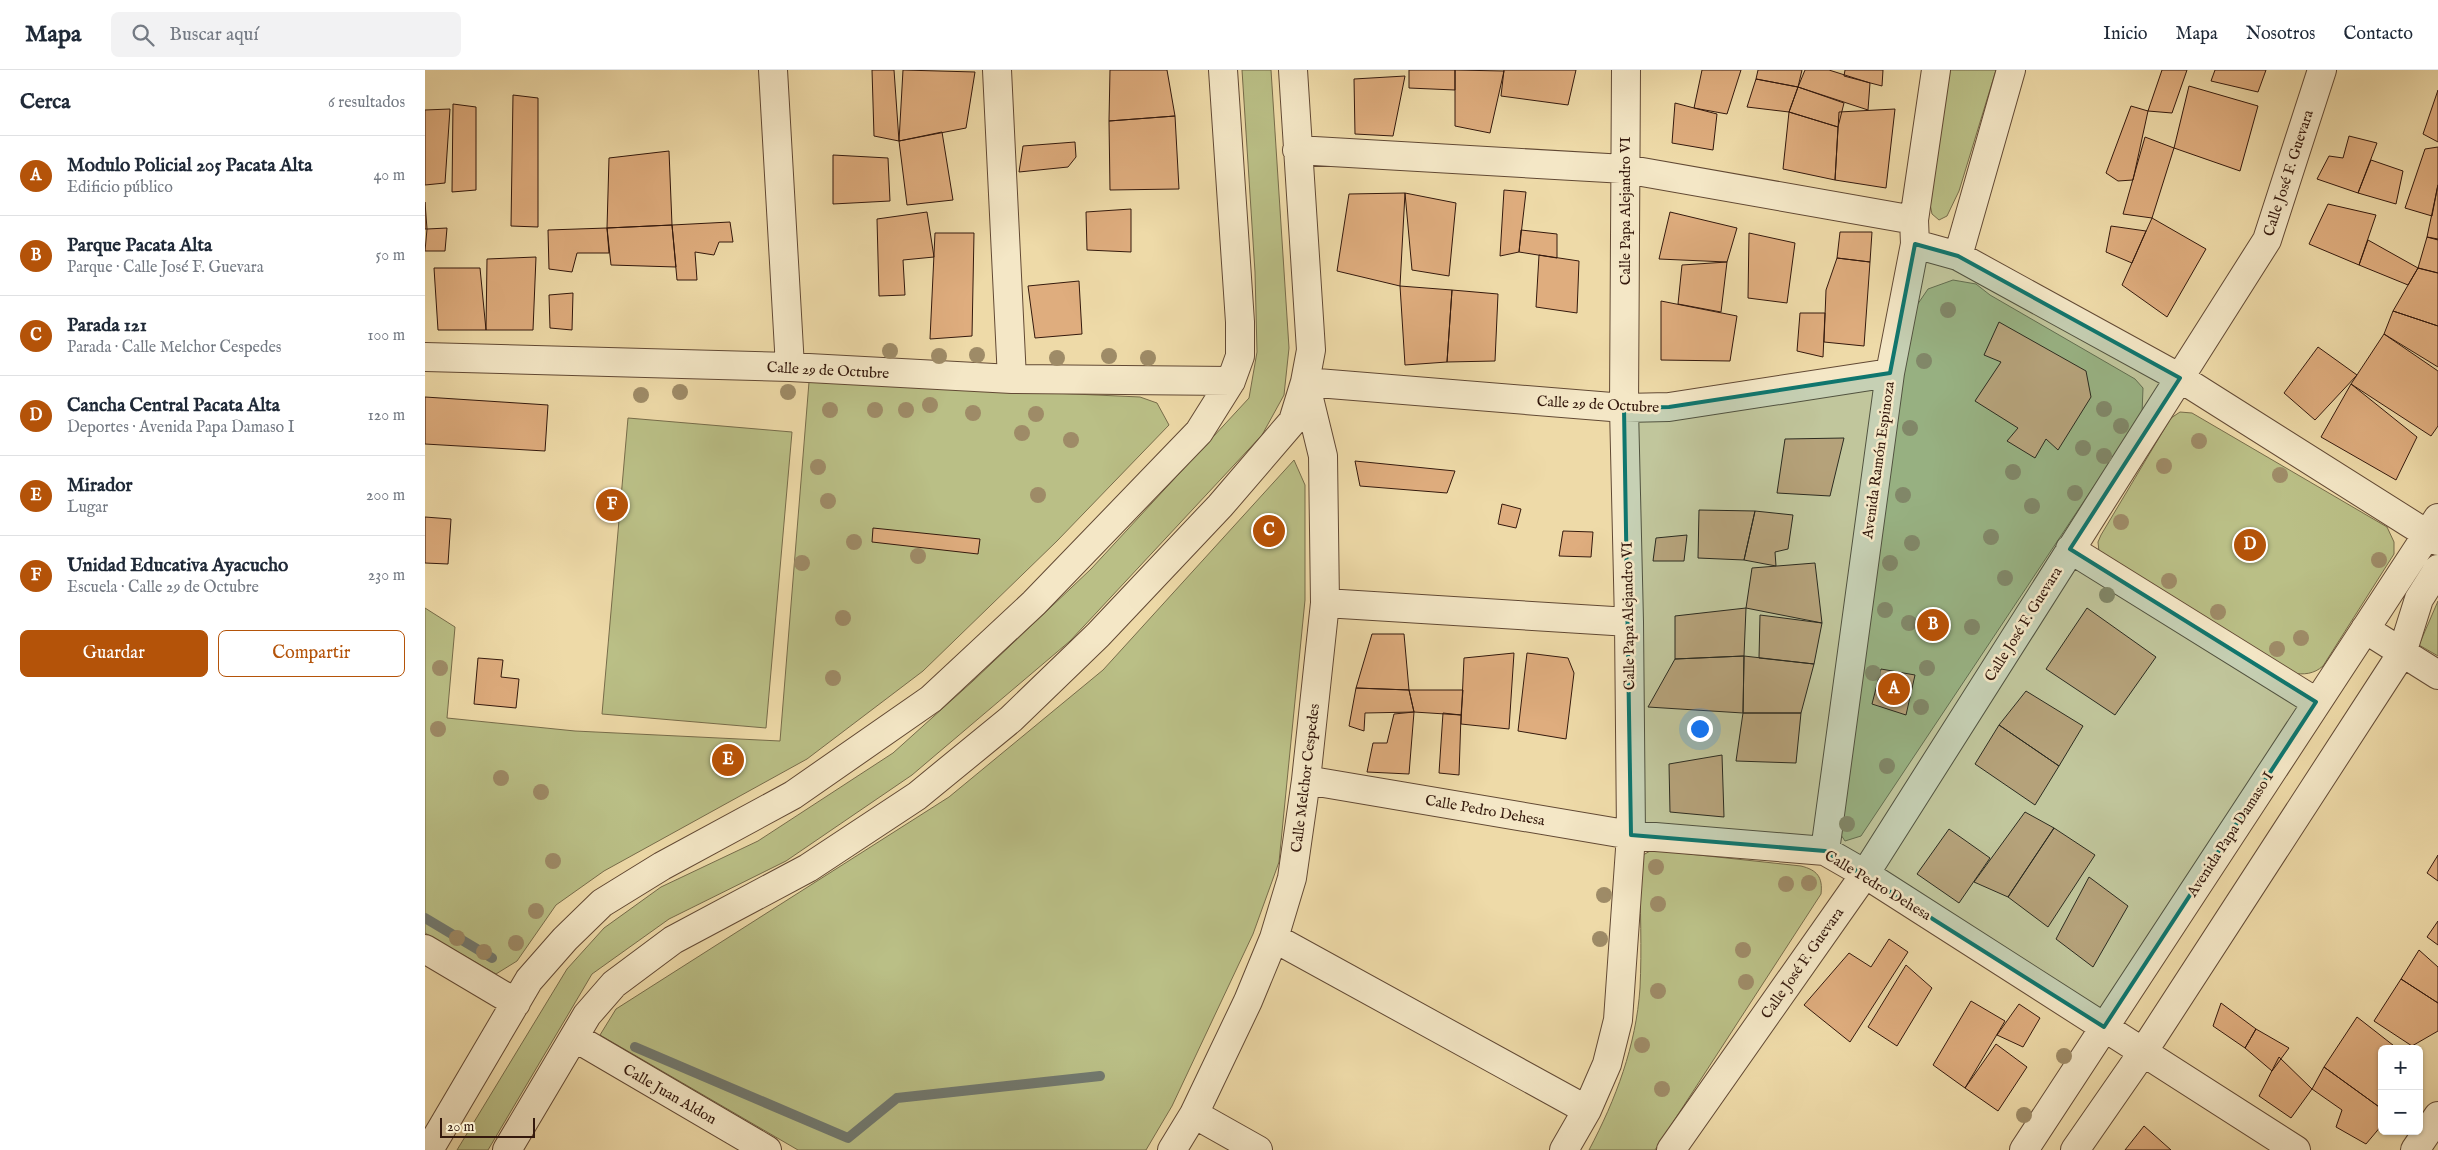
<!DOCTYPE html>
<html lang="es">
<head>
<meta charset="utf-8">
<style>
	:root { --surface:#fff; --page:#f2f2f3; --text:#1f2937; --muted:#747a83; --line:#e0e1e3; --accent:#b45309 }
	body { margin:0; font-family:"IM FELL English",serif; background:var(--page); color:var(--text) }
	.controls { position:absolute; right:15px; bottom:15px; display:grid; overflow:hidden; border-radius:8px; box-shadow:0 1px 4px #0004 }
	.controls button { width:45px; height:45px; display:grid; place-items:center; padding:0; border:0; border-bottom:1px solid var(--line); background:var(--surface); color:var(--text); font:25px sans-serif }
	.scale { position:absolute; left:15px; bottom:12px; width:95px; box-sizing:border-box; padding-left:5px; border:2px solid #34190d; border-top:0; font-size:14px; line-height:18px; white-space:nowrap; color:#34190d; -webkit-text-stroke:4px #f4e7c6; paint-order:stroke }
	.you { position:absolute; left:1274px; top:658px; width:18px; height:18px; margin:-12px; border:4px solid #fff; border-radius:50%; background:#1a73e8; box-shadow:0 0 0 8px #1a73e833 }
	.badge { display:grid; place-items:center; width:32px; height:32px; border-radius:50%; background:var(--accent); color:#fff; font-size:16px; font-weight:700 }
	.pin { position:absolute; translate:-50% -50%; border:2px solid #fff; box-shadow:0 1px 5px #0006 }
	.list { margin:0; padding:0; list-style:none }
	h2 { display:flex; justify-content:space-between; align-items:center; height:65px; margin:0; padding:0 20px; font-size:21px }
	h2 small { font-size:16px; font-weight:400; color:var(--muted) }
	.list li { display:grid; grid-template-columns:32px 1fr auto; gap:15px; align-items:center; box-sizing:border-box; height:80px; padding:0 20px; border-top:1px solid var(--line) }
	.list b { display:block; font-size:19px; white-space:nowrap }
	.list p { margin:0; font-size:16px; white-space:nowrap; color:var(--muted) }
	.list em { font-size:16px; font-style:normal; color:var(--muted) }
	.actions { display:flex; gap:10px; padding:15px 20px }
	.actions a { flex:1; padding:11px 0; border:1px solid var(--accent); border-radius:8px; text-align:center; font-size:18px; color:var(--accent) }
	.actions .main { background:var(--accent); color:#fff }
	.icon { flex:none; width:28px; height:28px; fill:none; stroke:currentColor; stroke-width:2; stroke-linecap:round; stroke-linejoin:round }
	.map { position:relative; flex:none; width:2013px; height:1080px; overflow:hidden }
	header { display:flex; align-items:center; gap:30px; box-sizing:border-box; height:70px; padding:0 25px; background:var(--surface); border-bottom:1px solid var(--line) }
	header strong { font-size:24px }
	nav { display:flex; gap:28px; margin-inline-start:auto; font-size:18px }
	.search { width:350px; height:45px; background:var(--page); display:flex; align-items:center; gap:12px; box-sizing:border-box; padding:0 18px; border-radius:8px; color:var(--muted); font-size:19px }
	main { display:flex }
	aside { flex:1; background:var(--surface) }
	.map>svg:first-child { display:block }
	.green { fill:#babf86; stroke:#776c4a }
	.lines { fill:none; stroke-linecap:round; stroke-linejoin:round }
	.stream { stroke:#72796f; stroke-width:10 }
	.building { fill:#dfad7e; stroke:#34190d }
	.minor-casing { stroke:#624934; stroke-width:30 }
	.minor { stroke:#f4e7c6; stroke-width:28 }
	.tree { fill:#9e8b67 }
	.marked { fill:#0f766e; fill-opacity:0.2; stroke:#0f766e; stroke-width:4; stroke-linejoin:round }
	.labels { text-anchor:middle; stroke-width:5; stroke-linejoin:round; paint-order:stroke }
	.street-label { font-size:15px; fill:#34190d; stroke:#f4e7c6 }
</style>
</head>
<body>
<header>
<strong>Mapa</strong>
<div class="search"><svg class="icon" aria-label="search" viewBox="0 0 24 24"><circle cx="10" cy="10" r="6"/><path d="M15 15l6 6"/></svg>Buscar aquí</div>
<nav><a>Inicio</a><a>Mapa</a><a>Nosotros</a><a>Contacto</a></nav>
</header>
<main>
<aside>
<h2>Cerca<small>6 resultados</small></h2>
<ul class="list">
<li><span class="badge">A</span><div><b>Modulo Policial 205 Pacata Alta</b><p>Edificio público</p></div><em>40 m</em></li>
<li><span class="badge">B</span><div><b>Parque Pacata Alta</b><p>Parque · Calle José F. Guevara</p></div><em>50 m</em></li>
<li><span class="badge">C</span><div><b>Parada 121</b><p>Parada · Calle Melchor Cespedes</p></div><em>100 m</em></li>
<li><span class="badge">D</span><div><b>Cancha Central Pacata Alta</b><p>Deportes · Avenida Papa Damaso I</p></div><em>120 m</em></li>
<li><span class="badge">E</span><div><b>Mirador</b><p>Lugar</p></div><em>200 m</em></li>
<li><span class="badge">F</span><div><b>Unidad Educativa Ayacucho</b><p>Escuela · Calle 29 de Octubre</p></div><em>230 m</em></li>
</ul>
<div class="actions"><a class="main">Guardar</a><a>Compartir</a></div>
</aside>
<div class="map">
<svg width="2013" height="1080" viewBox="0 0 2013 1080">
	<rect width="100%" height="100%" fill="#eedaa8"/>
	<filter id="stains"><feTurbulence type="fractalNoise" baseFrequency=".004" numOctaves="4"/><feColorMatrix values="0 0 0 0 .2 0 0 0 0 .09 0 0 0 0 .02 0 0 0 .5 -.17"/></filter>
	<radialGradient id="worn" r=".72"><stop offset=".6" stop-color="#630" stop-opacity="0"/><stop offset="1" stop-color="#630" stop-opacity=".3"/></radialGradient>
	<path class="green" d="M817 0H846L864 278 859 325 837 365 645 571 487 705 361 791 244 849 167 904 63 1080H32L142 899 179 858 236 817 333 771 468 683 548 611 666 499 824 328 832 282 830 202Z
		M1522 0H1571L1534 121 1522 146 1514 150 1507 144 1504 129Z
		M1528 210 1551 214 1565 225 1710 309 1718 318 1717 344 1436 766 1420 771 1410 756 1488 241 1503 219Z
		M384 312 715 327 732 333 744 355 632 471 498 601 382 689 179 801 131 835 92 891 71 904 0 863V538L30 557 22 648 150 661 355 671Z
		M1755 342 1767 343 1962 457 1969 472V484L1898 596C1889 604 1879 605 1867 603L1674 482 1673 472 1676 465 1741 356 1746 348Z
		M203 348 367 362 341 658 177 644Z
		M869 390 880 415V530L854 792 828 864 747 1036 721 1080H373L175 965 191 939 524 727 678 600Z
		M2013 531V586L1994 575Z
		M1227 780 1376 796C1392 800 1398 807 1396 824L1230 1080H1164C1191 1029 1211 976 1215 918 1217 879 1215 838 1215 799L1218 785Z"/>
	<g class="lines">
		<path class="stream" d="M0 848 67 888
			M210 977 423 1068 472 1028 675 1006"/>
	</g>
	<path class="building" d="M447 0H469L474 71 449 66Z
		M478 0 550 2 541 58 474 71Z
		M685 0H742L750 46 684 51Z
		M984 0H1030V20L984 18Z
		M1030 0 1079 1 1065 63 1030 56Z
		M1151 0 1143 35 1076 26 1079 0Z
		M1277 0H1316L1302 44 1269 38Z
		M1333 0H1377L1373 17 1331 9Z
		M1380 0H1404L1445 13 1443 40 1373 17Z
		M1420 0H1458L1457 16 1419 6Z
		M1737 0H1762L1747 43 1723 41Z
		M1790 0H1841L1833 22 1786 11Z
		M980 6 968 66 930 64 929 9Z
		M1331 9 1373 17 1364 42 1322 37Z
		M1764 16 1833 36 1815 101 1749 78Z
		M1373 17 1419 33 1413 57 1364 42Z
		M2013 20V72L1998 64Z
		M88 25 113 28V157L86 156Z
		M1250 33 1292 44 1288 80 1247 73Z
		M28 34 51 37V120L27 122Z
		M1706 36 1723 41 1708 110 1693 111 1681 103Z
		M25 39 20 113 0 115V40Z
		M1470 39 1461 118 1410 110 1414 42Z
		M1364 42 1413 57 1410 110 1358 99Z
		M750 46 754 119 685 120 684 51Z
		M517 62 528 130 482 135 474 71Z
		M1924 66 1952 73 1933 123 1892 109 1904 86 1918 88Z
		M1720 67 1749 78 1727 148 1698 144Z
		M650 72 651 87 643 97 594 102 598 76Z
		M2013 77V114L2007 146 1980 138 2000 79Z
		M244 81 247 155 182 158 184 88Z
		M408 85 463 88 465 131 408 134Z
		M1946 90 1978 101 1971 134 1933 123Z
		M2013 115V170L2002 167Z
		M1079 120 1101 122 1094 182 1075 186Z
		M980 123 975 216 912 201 924 124Z
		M980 123 1031 133 1024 206 987 200Z
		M0 132 2 159H0Z
		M1903 134 1951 145 1934 195 1884 174Z
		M706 139V182L662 180 661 142Z
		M502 142 509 187 478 190 480 225 454 226 452 149Z
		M1245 142 1312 158 1302 192 1234 189Z
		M1727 148 1781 179 1742 247 1697 215Z
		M305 152 308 172H294L289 185 270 182 272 210H252L247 155Z
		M247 155 251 197 186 195 182 158Z
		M1686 156 1721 161 1707 193 1681 182Z
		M22 158 20 181H0L2 159Z
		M182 158 184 183H152L147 202 124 199 123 160Z
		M1096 160 1132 164V188L1094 182Z
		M1415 162H1447L1445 192 1412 188Z
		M510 163H549L547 266 505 269Z
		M1324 163 1370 173 1362 233 1323 228Z
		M2002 167 2013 169V203L1993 198Z
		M1943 170 1993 198 1983 215 1934 195Z
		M1114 185 1154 191 1152 243 1111 237Z
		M111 187 108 260H61L62 189Z
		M1412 188 1445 192 1439 276 1399 272 1401 220Z
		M1302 192 1296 242 1253 234 1257 195Z
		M9 198H55L61 260H13Z
		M1993 198 2013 203V256L1968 241Z
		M654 211 657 264 610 268 603 216Z
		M975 216 1027 220 1022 292 980 295Z
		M1027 220 1073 224 1070 291 1022 292Z
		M148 223 147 260 125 258 124 225Z
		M1236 231 1312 246 1305 291 1236 290Z
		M1968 241 2013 256V297L1959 264Z
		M1375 243H1400L1398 287 1372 281Z
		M1574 252 1661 301 1666 327 1633 380 1621 369 1610 388 1582 371 1593 358 1550 331 1576 292 1559 285Z
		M1959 264 2013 301V356L2006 366 1926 314Z
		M1893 277 1932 305 1890 350 1859 323Z
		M1926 314 1992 367 1971 410 1896 367Z
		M0 327 123 335 120 381 0 374Z
		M1419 368 1405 426 1352 423 1360 369Z
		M930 391 1030 401 1022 423 935 416Z
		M1077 434 1096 439 1091 458 1073 454Z
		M1274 440 1330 441 1319 490 1273 488Z
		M1330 441 1368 445 1363 479 1350 482 1351 496 1319 490Z
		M0 447 26 449 23 494 0 493Z
		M448 458 555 469 553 484 447 472Z
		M1138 461 1168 462 1166 487 1134 486Z
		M1262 465 1259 491H1228L1231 468Z
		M1390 493 1397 553 1321 538 1327 498Z
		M1321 538 1319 586 1250 589V546Z
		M1662 538 1731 587 1690 645 1621 599Z
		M1335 545 1397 553 1389 594 1334 588Z
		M947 564H979L984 620 931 618Z
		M1089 583 1084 659 1036 654 1039 588Z
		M1102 583 1143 588 1149 603 1141 669 1093 661Z
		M1319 586 1389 594 1376 643H1318Z
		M1319 586 1318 643 1223 637 1250 589Z
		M53 588 78 590 76 607 94 609 91 638 49 634Z
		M1456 599 1490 605 1481 645 1447 634Z
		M931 618 984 620 989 642 940 643 939 661 924 656Z
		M984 620H1038L1036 645 989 642Z
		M1601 621 1658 656 1634 696 1574 655Z
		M989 642 984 704 942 702 948 673H962L969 644Z
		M1018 643 1036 645 1034 705 1014 703Z
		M1318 643H1376L1371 693 1311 691Z
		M1574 655 1634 696 1610 735 1550 694Z
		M1297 685 1299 747 1245 742 1244 694Z
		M1600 742 1629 758 1583 827 1549 812Z
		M1629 758 1670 785 1623 857 1583 827Z
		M1524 759 1565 788 1534 833 1492 804Z
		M2013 785V811L2002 803Z
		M1664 807 1703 836 1668 897 1631 869Z
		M2013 851V875L2002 867Z
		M1464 869 1483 882 1425 972 1379 935 1424 883 1446 897Z
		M1994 880 2013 897V933L1976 909Z
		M1481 895 1507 918 1472 976 1443 957Z
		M1976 909 2013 933V961L1987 976 1949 951Z
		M1546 931 1580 951 1540 1018 1508 995Z
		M1796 933 1831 959 1820 978 1788 956Z
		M1594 934 1615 948 1598 977 1572 965Z
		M1932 947 1973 979H1957V1039L1899 997Z
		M1831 959 1864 978 1847 1001 1820 978Z
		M1571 974 1602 997 1573 1041 1540 1018Z
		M1854 987 1887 1019 1866 1048 1834 1026Z
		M1899 997 1957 1039V1055L1941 1074 1911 1057 1917 1040 1887 1019Z
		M1719 1056 1746 1080H1700Z"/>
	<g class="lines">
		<defs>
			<path id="minor" d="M348 0 365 297
				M572 0 587 309
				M872 80 1200 99 1489 150
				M1490 174 1533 186 1755 308 2013 471
				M1533 186 1586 0
				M0 287 365 297 587 309 806 311
				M880 312 1199 338 1244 337 1465 303
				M1645 479 1891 632
				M900 533 1204 552
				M1940 559 2013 605
				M881 710 1206 765 1400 781 1440 804 1871 1080
				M1400 781 1465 303 1490 174 1489 150 1511 0
				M849 868 1162 1040
				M0 879 91 933
				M149 967 342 1080
				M769 1044 833 1080
				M4 1080 104 910 140 869 177 833 237 796 368 725 506 629 609 533 774 362 806 311 815 286V252L798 0
				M82 1080 162 945 189 914 248 870 383 798 492 726 586 649 673 565 795 436 868 351 880 312 886 280 868 0
				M747 1080 769 1044 823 931 849 868 867 808 881 710 900 533 898 386 880 312
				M1139 1080 1162 1040 1182 994 1193 950 1206 765 1204 552 1199 338 1201 0
				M1246 1080 1440 804 1842 170 1897 0
				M1599 1080 2013 448
				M1650 1080 1718 982 1977 583 1994 529 2013 499
				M1990 1080 2013 1046"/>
		</defs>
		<use href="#minor" class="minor-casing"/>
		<use href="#minor" class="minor"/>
	</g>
	<g class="tree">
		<circle cx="1523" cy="240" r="8"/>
		<circle cx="465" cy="281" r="8"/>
		<circle cx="552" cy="285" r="8"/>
		<circle cx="514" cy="286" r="8"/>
		<circle cx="684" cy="286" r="8"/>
		<circle cx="632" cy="288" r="8"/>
		<circle cx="723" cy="288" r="8"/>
		<circle cx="1499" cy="291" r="8"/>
		<circle cx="255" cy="322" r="8"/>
		<circle cx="363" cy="322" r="8"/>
		<circle cx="216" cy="325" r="8"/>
		<circle cx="505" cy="335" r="8"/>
		<circle cx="1679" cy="339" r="8"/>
		<circle cx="405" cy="340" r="8"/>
		<circle cx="450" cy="340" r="8"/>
		<circle cx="481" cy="340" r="8"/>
		<circle cx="548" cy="343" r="8"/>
		<circle cx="611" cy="344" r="8"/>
		<circle cx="1696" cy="356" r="8"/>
		<circle cx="1485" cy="358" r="8"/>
		<circle cx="597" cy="363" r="8"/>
		<circle cx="646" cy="370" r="8"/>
		<circle cx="1774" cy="371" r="8"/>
		<circle cx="1658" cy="378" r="8"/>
		<circle cx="1679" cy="386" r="8"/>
		<circle cx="1739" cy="396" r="8"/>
		<circle cx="393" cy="397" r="8"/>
		<circle cx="1588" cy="402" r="8"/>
		<circle cx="1855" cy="405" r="8"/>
		<circle cx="1650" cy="423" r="8"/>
		<circle cx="613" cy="425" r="8"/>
		<circle cx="1478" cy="425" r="8"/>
		<circle cx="403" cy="431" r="8"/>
		<circle cx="1607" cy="436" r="8"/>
		<circle cx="1696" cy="452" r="8"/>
		<circle cx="1566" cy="467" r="8"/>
		<circle cx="429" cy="472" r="8"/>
		<circle cx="1487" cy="473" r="8"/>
		<circle cx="493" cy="486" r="8"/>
		<circle cx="1954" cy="490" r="8"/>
		<circle cx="377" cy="493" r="8"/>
		<circle cx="1465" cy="493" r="8"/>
		<circle cx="1580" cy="508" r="8"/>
		<circle cx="1744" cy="511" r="8"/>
		<circle cx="1682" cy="525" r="8"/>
		<circle cx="1460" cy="540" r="8"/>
		<circle cx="1793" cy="542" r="8"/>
		<circle cx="418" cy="548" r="8"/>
		<circle cx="1484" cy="553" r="8"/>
		<circle cx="1547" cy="557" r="8"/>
		<circle cx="1876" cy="568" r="8"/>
		<circle cx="1852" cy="579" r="8"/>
		<circle cx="15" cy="598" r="8"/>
		<circle cx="1502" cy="598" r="8"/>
		<circle cx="1448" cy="603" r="8"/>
		<circle cx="408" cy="608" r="8"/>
		<circle cx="1496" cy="637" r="8"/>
		<circle cx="13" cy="659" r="8"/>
		<circle cx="1462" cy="696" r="8"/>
		<circle cx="76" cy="708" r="8"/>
		<circle cx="116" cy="722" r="8"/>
		<circle cx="1422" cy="754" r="8"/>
		<circle cx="128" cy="791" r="8"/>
		<circle cx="1231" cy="797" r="8"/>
		<circle cx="1384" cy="813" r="8"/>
		<circle cx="1361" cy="814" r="8"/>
		<circle cx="1179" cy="825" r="8"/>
		<circle cx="1233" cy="834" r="8"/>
		<circle cx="111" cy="841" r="8"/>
		<circle cx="32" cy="868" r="8"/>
		<circle cx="1175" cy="869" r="8"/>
		<circle cx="91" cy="873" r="8"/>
		<circle cx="1318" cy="880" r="8"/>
		<circle cx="59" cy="882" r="8"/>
		<circle cx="1321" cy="912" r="8"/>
		<circle cx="1233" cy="921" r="8"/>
		<circle cx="1217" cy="975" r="8"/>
		<circle cx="1639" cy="986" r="8"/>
		<circle cx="1237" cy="1019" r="8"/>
		<circle cx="1599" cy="1045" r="8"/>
	</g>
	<path class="marked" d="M1490 174 1533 186 1755 308 1645 479 1891 632 1679 957 1400 781 1206 765 1199 338 1244 337 1465 303Z"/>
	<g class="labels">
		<g class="street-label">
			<text transform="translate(1863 103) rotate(-72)" y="5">Calle José F. Guevara</text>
			<text transform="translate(1200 141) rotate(-90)" y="5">Calle Papa Alejandro VI</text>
			<text transform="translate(403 300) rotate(3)" y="5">Calle 29 de Octubre</text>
			<text transform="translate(1173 334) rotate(3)" y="5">Calle 29 de Octubre</text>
			<text transform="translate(1453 390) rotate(-82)" y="5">Avenida Ramón Espinoza</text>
			<text transform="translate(1203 546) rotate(-91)" y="5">Calle Papa Alejandro VI</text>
			<text transform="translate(1598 554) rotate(-58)" y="5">Calle José F. Guevara</text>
			<text transform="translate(880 708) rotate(-83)" y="5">Calle Melchor Cespedes</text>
			<text transform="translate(1060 740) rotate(10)" y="5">Calle Pedro Dehesa</text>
			<text transform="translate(1805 764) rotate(-57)" y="5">Avenida Papa Damaso I</text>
			<text transform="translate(1453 815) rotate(31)" y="5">Calle Pedro Dehesa</text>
			<text transform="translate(1377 893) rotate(-55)" y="5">Calle José F. Guevara</text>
			<text transform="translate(245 1024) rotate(30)" y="5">Calle Juan Aldon</text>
		</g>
	</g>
	<rect width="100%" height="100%" filter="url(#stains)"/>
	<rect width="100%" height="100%" fill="url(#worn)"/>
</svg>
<div class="controls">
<button>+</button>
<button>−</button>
</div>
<div class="scale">20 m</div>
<div class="you"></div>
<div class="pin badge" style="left:1469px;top:619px">A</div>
<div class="pin badge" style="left:1508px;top:555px">B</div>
<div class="pin badge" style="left:844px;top:461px">C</div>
<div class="pin badge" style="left:1825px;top:475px">D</div>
<div class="pin badge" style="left:303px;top:690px">E</div>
<div class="pin badge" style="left:187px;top:435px">F</div>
</div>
</main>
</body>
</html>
